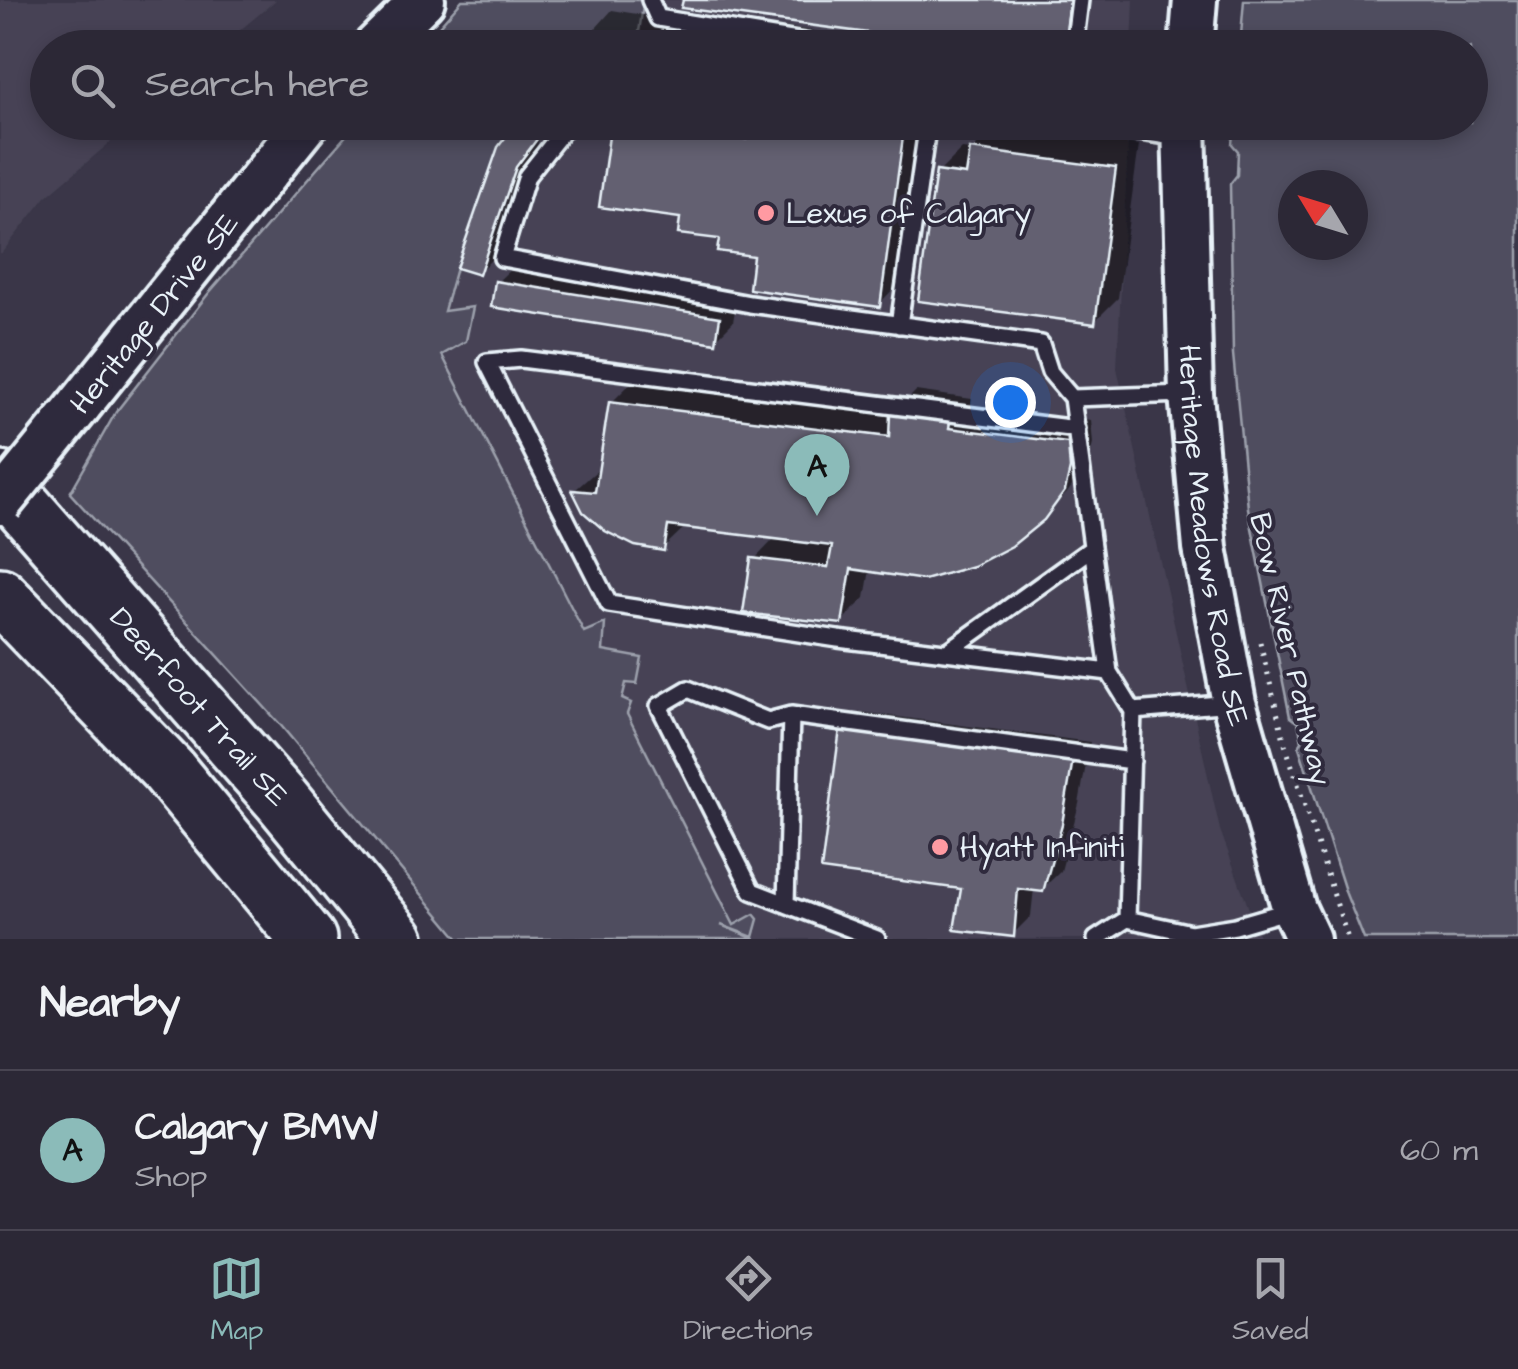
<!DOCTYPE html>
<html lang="en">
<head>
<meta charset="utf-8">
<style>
	:root { --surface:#2c2836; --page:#34303e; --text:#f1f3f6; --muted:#a6a6ad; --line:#484451; --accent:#8bbbb9 }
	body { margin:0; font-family:"Architects Daughter",sans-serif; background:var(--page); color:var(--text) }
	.compass { position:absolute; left:1278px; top:170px; width:90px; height:90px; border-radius:50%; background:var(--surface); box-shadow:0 5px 15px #0003; rotate:308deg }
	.you { position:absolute; left:1010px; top:402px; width:35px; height:35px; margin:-25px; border:8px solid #fff; border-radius:50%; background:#1a73e8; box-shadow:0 0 0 15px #1a73e833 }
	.badge { display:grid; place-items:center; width:65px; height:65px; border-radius:50%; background:var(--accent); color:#111; font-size:32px; font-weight:700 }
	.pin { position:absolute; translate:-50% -82px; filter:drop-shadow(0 2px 5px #0008) }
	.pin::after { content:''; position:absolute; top:52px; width:35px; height:30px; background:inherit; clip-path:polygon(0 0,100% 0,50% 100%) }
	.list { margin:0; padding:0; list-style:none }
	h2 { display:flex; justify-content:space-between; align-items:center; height:130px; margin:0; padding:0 40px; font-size:42px }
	h2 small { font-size:32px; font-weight:400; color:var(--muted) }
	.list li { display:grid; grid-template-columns:65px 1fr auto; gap:30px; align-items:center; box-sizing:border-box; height:160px; padding:0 40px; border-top:2px solid var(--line) }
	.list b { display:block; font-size:38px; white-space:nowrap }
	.list p { margin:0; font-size:32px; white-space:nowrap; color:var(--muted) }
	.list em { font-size:32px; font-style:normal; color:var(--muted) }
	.icon { flex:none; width:55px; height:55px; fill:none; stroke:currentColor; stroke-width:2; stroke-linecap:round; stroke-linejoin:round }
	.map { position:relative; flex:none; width:1518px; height:939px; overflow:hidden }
	.search { position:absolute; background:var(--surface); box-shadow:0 5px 15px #0003; left:30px; right:30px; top:30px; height:110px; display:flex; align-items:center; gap:25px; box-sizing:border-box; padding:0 35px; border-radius:55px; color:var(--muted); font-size:38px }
	.sheet { height:290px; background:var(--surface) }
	nav { display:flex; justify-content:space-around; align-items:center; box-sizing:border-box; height:140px; border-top:2px solid var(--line); background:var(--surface); font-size:28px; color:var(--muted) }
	nav a { display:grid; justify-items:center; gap:5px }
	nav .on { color:var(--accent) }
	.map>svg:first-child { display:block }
	.built { fill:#464354 }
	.green { fill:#504e5f; stroke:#9ca0ac; stroke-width:2.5; fill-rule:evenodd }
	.shadow { fill:#0007 }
	.building { fill:#636171; stroke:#e8f1f8; stroke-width:2.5 }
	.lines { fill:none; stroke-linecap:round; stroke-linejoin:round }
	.lane-casing { stroke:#e8f1f8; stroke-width:22 }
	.secondary-casing { stroke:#e8f1f8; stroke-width:50 }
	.highway-casing { stroke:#e8f1f8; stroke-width:62 }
	.path { stroke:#e8f1f8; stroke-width:5; stroke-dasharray:2.5 8; stroke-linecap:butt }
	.lane { stroke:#2f2a3d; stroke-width:15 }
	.secondary { stroke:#2f2a3d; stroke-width:42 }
	.highway { stroke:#2f2a3d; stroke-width:55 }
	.secondary-bridge-casing { stroke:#e8f1f8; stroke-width:50; stroke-linecap:butt }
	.secondary-bridge { stroke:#2f2a3d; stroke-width:42 }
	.poi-dot { fill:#ff9aa2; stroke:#2f2a3d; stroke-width:4 }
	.labels { text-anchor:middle; stroke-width:8; stroke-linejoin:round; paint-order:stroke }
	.poi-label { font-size:30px; fill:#e8f1f8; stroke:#2f2a3d; text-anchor:start }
	.street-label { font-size:30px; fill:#e8f1f8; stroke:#2f2a3d }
</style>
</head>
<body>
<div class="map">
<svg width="1518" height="939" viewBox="0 0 1518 939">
	<rect width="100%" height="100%" fill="#3a3648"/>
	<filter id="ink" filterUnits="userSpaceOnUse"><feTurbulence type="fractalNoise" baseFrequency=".01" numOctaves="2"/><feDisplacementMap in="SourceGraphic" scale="20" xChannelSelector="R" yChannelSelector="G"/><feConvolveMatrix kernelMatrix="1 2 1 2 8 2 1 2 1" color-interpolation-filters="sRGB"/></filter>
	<g filter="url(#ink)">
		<path class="built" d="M0 0H276L220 47 48 48V122L133 123 46 197 0 255Z
			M591 0H1134L1132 47 542 48Z
			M487 123H1129L1117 368 1220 830 1260 939H755L711 921 406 344Z"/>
		<path class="green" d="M462 0H644L638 38 586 32 574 47 420 48Z
			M1244 0H1518V939H1364L1346 894 1299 747 1302 741 1298 723 1290 717 1248 508 1233 354 1230 184 1237 175 1238 151 1232 144 1234 123 1470 122V48L1240 47ZM1353 185V245H1293V185Z
			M357 123H517L456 268 444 311 473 307 466 341 442 355 584 632 605 623 603 651 642 658 637 684 626 683 622 699 631 703 627 714 734 925 754 914 758 919 753 937 721 925 755 939H459L278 722 70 493 116 412 208 294Z"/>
		<path class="shadow" d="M685 0H1085L1070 48H999Z
			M612 10 745 31 743 48H578Z
			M784 27 860 37 859 48H764Z
			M520 122H553L539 140 502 249 478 273Z
			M613 122H924L902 280 879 304 721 237 683 216Z
			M996 126 1139 145 1118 298 1094 322 938 173 962 149 972 150Z
			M516 264 737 299 733 322 715 340 497 282Z
			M635 379 895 412 916 391 972 399 971 405 1091 420 1093 444 1088 464 1067 493 1042 518 870 570 865 598 841 622 754 560 776 537 686 526 663 548 575 490 601 467 611 403Z
			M860 712 1090 742 1079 804 1061 871 1042 889 1034 888 1031 916 1013 934 964 887 842 730Z"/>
		<path class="building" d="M683 0H1070L1064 48H980L681 8Z
			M586 32 681 48H574Z
			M517 122H550L516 167 479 275 456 268 498 147Z
			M611 122 746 139 748 122H905L880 307 749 289 753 256 717 251 719 239 678 234 680 218 599 207Z
			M970 149 1116 168 1095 324 918 301 936 171 966 175Z
			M495 281 720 317 716 343 491 307Z
			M609 402 889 437 890 414 950 422 949 428 1068 443 1070 469 1065 491 1044 520 1012 546 973 566 924 580 851 569 842 624 743 613 751 558 828 567 832 546 668 526 664 551 635 546 605 531 583 512 572 490 595 492Z
			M840 729 1073 759 1062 824 1043 892 1018 889 1014 937 954 930 961 889 821 870Z"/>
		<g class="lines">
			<defs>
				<path id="lane" d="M650 0 658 18 841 48
					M1074 48 1080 0
					M570 122 527 176 502 258 750 304 1041 344 1050 372 1072 398
					M1072 122 1182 138
					M899 325 928 122
					M1186 394 1072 398 1109 672 1133 711 1127 919 1191 933 1235 926 1290 910
					M1077 429 521 359 487 362 609 604 838 639 1109 672
					M947 652 1092 548
					M1133 711 1233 703
					M786 904 791 715
					M877 939 752 891 659 706 688 689 768 721 791 715 1132 761
					M1096 939 1127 919"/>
				<g id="secondary">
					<path d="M374 48 423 0"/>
					<path d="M1191 48 1195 0"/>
					<path id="s1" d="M1184 122 1191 394 1205 548 1234 703 1294 909 1308 939"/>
					<path d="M79 406 307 122"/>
				</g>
				<g id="highway">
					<path id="s2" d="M0 480 282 800 396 939"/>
					<path d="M0 596 168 770 308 939"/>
				</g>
			</defs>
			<use href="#lane" class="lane-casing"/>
			<use href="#secondary" class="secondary-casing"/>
			<use href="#highway" class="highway-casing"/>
			<path class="path" d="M1260 642 1285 744 1348 939"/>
			<use href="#lane" class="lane"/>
			<use href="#secondary" class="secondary"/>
			<use href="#highway" class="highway"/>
			<defs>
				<path id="secondary-bridge" d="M0 503 79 406"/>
			</defs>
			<use href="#secondary-bridge" class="secondary-bridge-casing"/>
			<use href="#secondary-bridge" class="secondary-bridge"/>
		</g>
	</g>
	<g class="poi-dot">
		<circle cx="766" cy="213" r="10"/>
		<circle cx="940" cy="847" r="10"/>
	</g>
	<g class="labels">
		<g class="poi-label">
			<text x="786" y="223">Lexus of Calgary</text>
			<text x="960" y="857">Hyatt Infiniti</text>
		</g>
		<g class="street-label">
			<text transform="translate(154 313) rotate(-51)" y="10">Heritage Drive SE</text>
			<text dy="10" stroke="none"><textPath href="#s1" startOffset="415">Heritage Meadows Road SE</textPath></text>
			<text transform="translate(1291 649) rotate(77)" y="10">Bow River Pathway</text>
			<text dy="10" stroke="none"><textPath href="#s2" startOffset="302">Deerfoot Trail SE</textPath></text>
		</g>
	</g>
</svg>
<svg class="compass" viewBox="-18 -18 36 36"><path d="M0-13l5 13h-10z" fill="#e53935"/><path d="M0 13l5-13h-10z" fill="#a6a6ad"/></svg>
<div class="you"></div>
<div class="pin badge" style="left:817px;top:516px">A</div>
<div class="search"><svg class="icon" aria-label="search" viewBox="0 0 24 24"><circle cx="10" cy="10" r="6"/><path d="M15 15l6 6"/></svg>Search here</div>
</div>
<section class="sheet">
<h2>Nearby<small></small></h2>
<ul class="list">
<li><span class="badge">A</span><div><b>Calgary BMW</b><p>Shop</p></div><em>60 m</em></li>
</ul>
</section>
<nav>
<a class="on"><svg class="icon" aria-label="map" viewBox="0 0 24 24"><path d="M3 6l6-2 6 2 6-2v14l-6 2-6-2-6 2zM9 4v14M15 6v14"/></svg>Map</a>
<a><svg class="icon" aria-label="directions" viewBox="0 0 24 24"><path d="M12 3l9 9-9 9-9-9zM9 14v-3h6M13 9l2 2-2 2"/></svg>Directions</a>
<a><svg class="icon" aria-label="saved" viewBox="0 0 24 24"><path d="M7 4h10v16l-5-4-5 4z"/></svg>Saved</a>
</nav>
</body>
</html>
